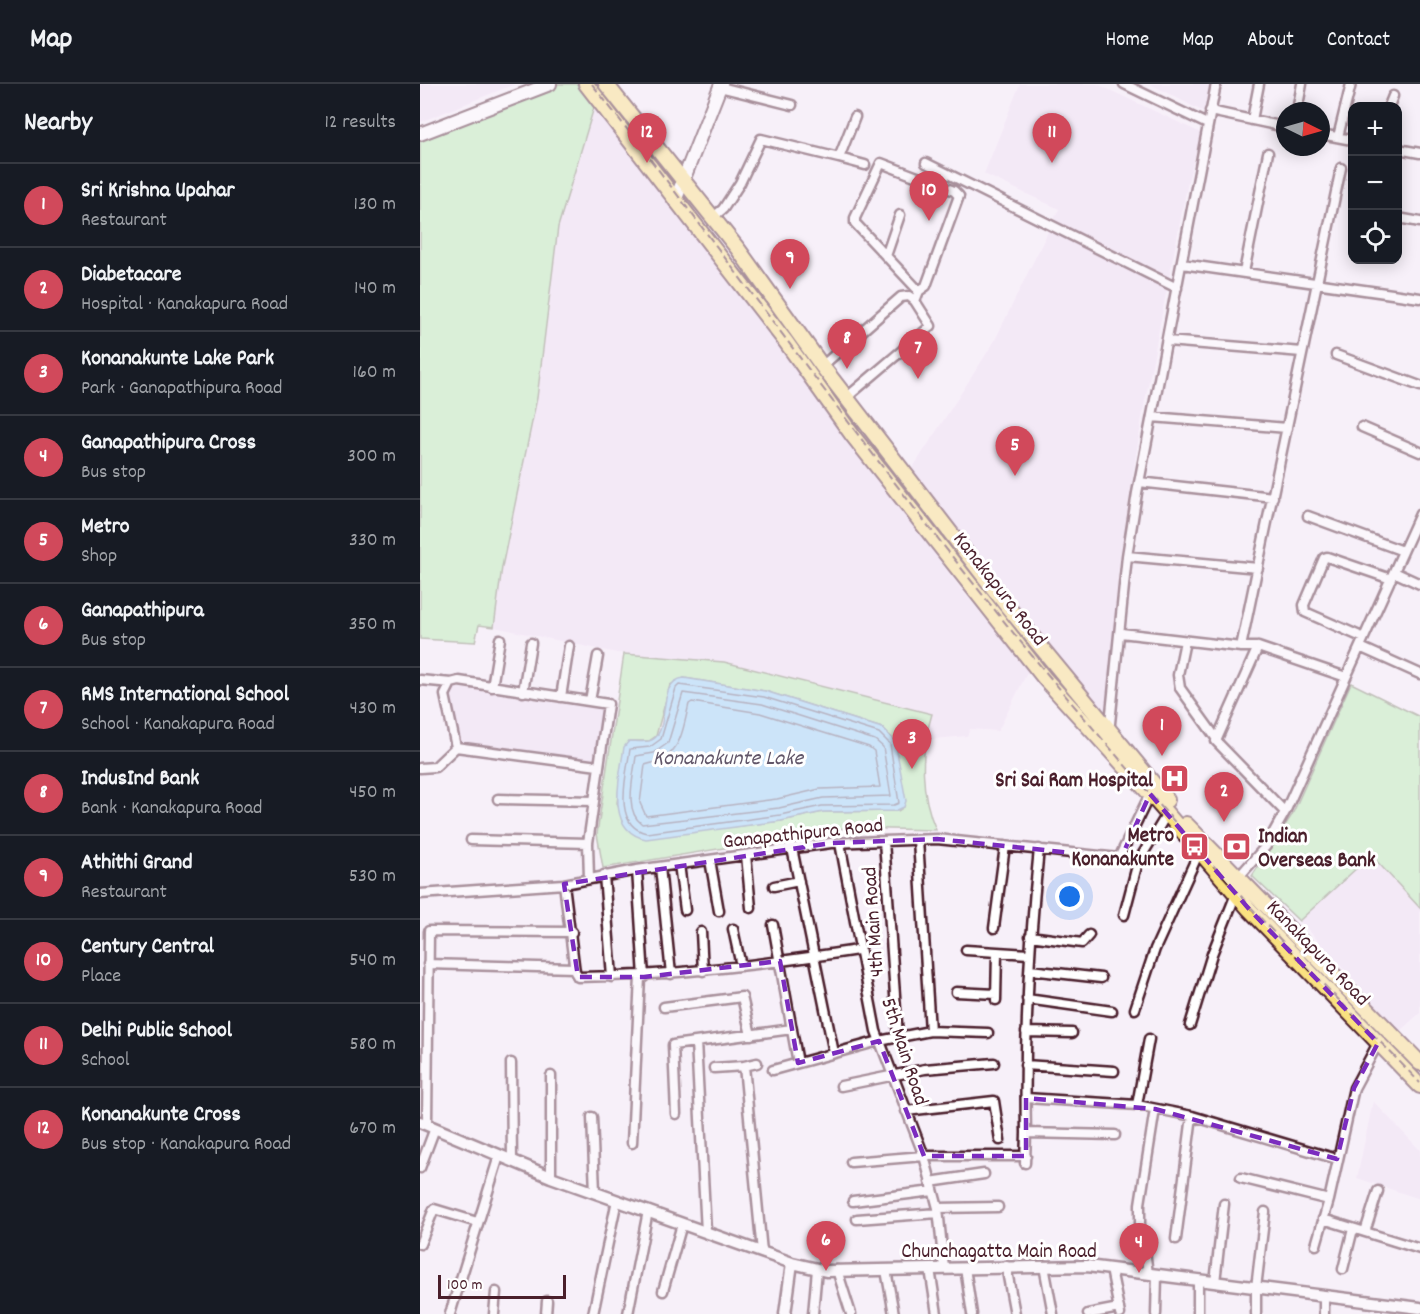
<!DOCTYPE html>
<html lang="en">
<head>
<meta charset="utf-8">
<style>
	:root { --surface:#171b24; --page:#20242c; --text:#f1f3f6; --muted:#9ea1a6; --line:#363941; --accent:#d1495b }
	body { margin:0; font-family:Dekko,sans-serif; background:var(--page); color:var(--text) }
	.controls { position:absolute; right:18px; top:18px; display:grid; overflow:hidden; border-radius:12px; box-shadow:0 3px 15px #0003 }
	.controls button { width:54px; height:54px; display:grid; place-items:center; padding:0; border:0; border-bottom:2px solid var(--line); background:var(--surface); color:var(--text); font:30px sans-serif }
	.compass { position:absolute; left:856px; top:18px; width:54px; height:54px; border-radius:50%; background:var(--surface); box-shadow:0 3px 15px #0003; rotate:95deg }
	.scale { position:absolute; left:18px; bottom:15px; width:128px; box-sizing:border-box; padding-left:6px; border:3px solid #4a1f2b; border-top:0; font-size:16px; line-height:21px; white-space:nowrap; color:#4a1f2b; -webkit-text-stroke:4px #fff; paint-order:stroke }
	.you { position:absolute; left:650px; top:813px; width:21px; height:21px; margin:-15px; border:4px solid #fff; border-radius:50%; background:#1a73e8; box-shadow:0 0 0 9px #1a73e833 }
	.badge { display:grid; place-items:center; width:39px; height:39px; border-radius:50%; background:var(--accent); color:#fff; font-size:20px; font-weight:700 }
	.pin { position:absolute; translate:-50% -50px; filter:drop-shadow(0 2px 3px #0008) }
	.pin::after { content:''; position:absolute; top:32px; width:21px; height:18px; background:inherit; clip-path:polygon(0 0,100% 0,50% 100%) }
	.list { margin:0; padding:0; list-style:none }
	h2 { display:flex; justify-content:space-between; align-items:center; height:78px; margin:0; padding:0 24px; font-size:26px }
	h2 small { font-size:20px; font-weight:400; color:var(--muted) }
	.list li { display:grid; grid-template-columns:39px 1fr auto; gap:18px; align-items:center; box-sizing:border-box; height:84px; padding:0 24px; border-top:2px solid var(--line) }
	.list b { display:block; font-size:22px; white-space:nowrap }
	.list p { margin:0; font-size:20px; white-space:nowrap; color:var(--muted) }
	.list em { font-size:20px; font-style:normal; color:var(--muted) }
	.icon { flex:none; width:33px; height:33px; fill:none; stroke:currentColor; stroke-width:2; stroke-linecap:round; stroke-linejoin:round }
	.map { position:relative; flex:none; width:1000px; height:1230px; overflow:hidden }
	header { display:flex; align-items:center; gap:36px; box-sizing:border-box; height:84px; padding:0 30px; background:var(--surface); border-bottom:2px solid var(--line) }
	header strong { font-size:28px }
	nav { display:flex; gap:33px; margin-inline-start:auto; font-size:21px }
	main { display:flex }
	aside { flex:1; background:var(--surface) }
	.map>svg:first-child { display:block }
	.built { fill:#eedff2 }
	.green { fill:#b5edb0; stroke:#80866e; stroke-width:1.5; fill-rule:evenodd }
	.water { fill:#98d6f9; stroke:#798da7; stroke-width:1.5 }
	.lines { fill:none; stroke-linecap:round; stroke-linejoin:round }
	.shore { stroke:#69687d; stroke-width:1.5 }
	.minor-casing { stroke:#4a1f2b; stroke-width:13 }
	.tertiary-casing { stroke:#4a1f2b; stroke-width:15 }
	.secondary-casing { stroke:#4a1f2b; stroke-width:16 }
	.trunk-casing { stroke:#4a1f2b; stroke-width:18 }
	.minor { stroke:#fff; stroke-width:8 }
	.tertiary { stroke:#fff; stroke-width:10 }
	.secondary { stroke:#fff; stroke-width:12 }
	.trunk { stroke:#fae180; stroke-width:14 }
	.rail { stroke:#4a1f2b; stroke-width:2; stroke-dasharray:9 4.5; stroke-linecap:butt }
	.marked { fill:none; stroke:#7b2cbf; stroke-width:4.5; stroke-dasharray:12 8; stroke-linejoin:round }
	.labels { text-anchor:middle; stroke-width:6; stroke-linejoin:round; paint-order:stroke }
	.street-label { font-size:21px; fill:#4a1f2b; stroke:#fff }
	.poi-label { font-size:21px; font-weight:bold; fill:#4a1f2b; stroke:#fff; text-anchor:end }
	.water-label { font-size:22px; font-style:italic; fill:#615669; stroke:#fff }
</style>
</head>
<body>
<header>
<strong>Map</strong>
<nav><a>Home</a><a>Map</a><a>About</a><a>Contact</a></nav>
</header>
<main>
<aside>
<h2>Nearby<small>12 results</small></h2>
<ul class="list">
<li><span class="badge">1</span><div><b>Sri Krishna Upahar</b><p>Restaurant</p></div><em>130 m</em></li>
<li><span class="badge">2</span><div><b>Diabetacare</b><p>Hospital · Kanakapura Road</p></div><em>140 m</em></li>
<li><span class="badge">3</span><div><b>Konanakunte Lake Park</b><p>Park · Ganapathipura Road</p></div><em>160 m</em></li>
<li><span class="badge">4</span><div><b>Ganapathipura Cross</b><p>Bus stop</p></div><em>300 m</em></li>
<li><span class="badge">5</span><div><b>Metro</b><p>Shop</p></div><em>330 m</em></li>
<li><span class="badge">6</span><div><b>Ganapathipura</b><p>Bus stop</p></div><em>350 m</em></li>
<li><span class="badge">7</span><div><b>RMS International School</b><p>School · Kanakapura Road</p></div><em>430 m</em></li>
<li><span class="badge">8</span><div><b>IndusInd Bank</b><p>Bank · Kanakapura Road</p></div><em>450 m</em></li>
<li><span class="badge">9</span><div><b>Athithi Grand</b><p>Restaurant</p></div><em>530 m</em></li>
<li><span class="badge">10</span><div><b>Century Central</b><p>Place</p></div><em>540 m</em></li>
<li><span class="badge">11</span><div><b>Delhi Public School</b><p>School</p></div><em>580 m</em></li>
<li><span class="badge">12</span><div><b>Konanakunte Cross</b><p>Bus stop · Kanakapura Road</p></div><em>670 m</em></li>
</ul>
</aside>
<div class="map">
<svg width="1000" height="1230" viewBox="0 0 1000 1230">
	<rect width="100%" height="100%" fill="#f7f0f9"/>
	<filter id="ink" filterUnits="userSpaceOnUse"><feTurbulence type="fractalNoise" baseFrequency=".0167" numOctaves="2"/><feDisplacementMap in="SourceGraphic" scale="12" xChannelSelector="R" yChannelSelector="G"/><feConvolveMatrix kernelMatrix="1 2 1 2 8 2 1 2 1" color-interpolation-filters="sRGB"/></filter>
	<g filter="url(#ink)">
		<path class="built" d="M0 0H95L0 38Z
			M600 0H677L781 49 768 97 723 327 699 479 686 636 492 385 574 258 639 125 564 90Z
			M730 0H790L784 28Z
			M175 20 540 504 608 587 578 647 550 645 547 652 503 656 511 630 304 578 197 569 74 543 82 483 117 314 138 143Z
			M32 603 185 626 174 679 39 659 29 624Z
			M951 771 1000 824V929L980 947 880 837Z
			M953 1017 1000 1066V1115L937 1094Z"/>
		<path class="green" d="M137 0H160L175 20 138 143 117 314 82 483 74 543 59 541 55 558 0 555V56Z
			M204 570 304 578 512 630C500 668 500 710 516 746L425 744 183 784 177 750ZM264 594 345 607 462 644 475 657 484 723 478 727 403 728 361 737 221 754 197 719 204 665 209 657H229L236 652 250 601Z
			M931 599 1000 633V824L951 771 879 837 832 792 872 731Z"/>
		<path class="water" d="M264 594 345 607 462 644 475 657 486 717 484 723 475 727 403 728 361 737 226 755C184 747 200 692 204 663L209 657C215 657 223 658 229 657 253 651 234 597 264 594Z"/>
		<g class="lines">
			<path class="shore" d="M259 601 344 613 459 649 470 660 479 719 474 721 402 722 360 731 227 749C191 742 207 690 210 665L230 663 241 655 256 604Z
				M263 609 342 620 455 656 463 663 471 712 403 714 359 724 222 740C203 727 214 692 216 672L234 669 248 659Z
				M272 618 340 629 449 663 454 667 460 703 400 705 357 715 226 732 220 719 225 681C230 679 237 679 243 675 262 664 264 640 269 620Z"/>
			<defs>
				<path id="minor" d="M704 0 787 40
					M300 3 372 21
					M969 22 973 12
					M790 27 865 43
					M877 27 882 0
					M832 36 839 0
					M901 50 932 56
					M918 53 931 0
					M978 65 1000 69
					M419 74 445 81
					M506 79 757 204
					M292 134 303 125 320 99 341 55 419 74 435 33
					M978 134 1000 138
					M466 172 480 131
					M762 180 1000 214
					M824 188 848 69
					M747 257 882 268
					M916 271 1000 302
					M402 282 481 213 489 212 495 217
					M426 314 511 242 495 217 499 207 435 139V134L461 79 534 107 539 112 506 202 499 207
					M732 333 867 344
					M942 343 1000 368
					M719 398 853 413
					M888 432 983 467
					M707 472 838 484
					M974 488 1000 500
					M701 549 821 563H838L926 593
					M944 554 885 528 884 521 904 474 907 473 971 495
					M765 557 758 591 760 604 796 654
					M821 563 921 84
					M838 563 796 657 865 728
					M940 563 1000 590
					M0 596 31 599
					M72 603 80 555
					M103 608 111 559
					M141 613 149 562
					M170 617 178 572
					M689 649 707 472 717 409 796 0
					M36 663 25 611 31 599 39 597 188 620 168 759 169 795
					M0 684 15 683 36 663 178 682
					M78 715 174 717
					M51 756 168 759
					M498 756 510 947
					M464 757 478 953
					M420 759 456 947 504 1072 518 1124 524 1185
					M372 764 414 969
					M619 765C609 860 604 954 606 1049L695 1051
					M326 771 331 824
					M290 776 299 827
					M259 780 265 826
					M240 783 251 890
					M217 786 224 893
					M184 791 192 893
					M816 796 846 762 865 728 1000 430
					M144 800 155 888 158 893C253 892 345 880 438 866
					M354 802 379 797
					M0 810 144 800 217 786 411 759 517 755 699 774 730 710
					M704 831 718 778 747 730
					M353 841 378 979
					M574 844 585 762
					M313 845 321 882
					M281 848 283 887
					M610 852 662 859 669 851
					M546 866 609 870
					M8 880 154 884
					M610 886 681 894
					M536 908 576 910
					M607 915 692 927
					M576 916 577 868
					M244 923 322 913 331 951
					M715 925 735 865 779 768
					M770 941 792 870 816 810
					M606 948 652 949
					M276 958 286 1148
					M91 979 92 1077
					M337 979 324 982 342 1168
					M605 981 694 987
					M294 984 324 982
					M353 986 459 957 510 947 568 949
					M421 1002 505 985 574 979
					M606 1014 717 1021 772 1032 756 1155
					M717 1021 729 955
					M486 1027 574 1017 580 1056
					M256 1030 253 961 372 945
					M772 1032 917 1075
					M172 1033 175 1108
					M7 1040 9 847 152 848
					M212 1059 220 893
					M431 1078 504 1072H606
					M605 1079 606 1049
					M0 1084 15 1044
					M131 1093V992
					M821 1094 909 1116
					M510 1098 564 1090
					M433 1117 513 1107
					M518 1124 578 1123
					M437 1135 518 1129
					M903 1135 1000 1165
					M945 1148 958 1107
					M720 1149V1120L735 1025
					M724 1158 728 1190
					M0 1160 14 1125 57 1138
					M896 1161 909 1116 934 1004 958 959
					M586 1182 595 1230
					M624 1182 633 1230
					M545 1184 552 1230
					M510 1185 517 1230
					M691 1185 700 1230
					M923 1185 933 1145
					M417 1186 431 1230
					M466 1186 474 1230
					M778 1196V1230
					M795 1198 804 1120
					M243 1207 262 1140
					M904 1212V1230
					M30 1230 79 1072
					M74 1230 76 1208
					M126 1230 127 1217
					M173 1230 197 1116
					M208 1230 228 1127
					M393 1230 397 1185
					M668 1230 699 1224
					M736 1230 737 1191
					M836 1230V1204L845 1128"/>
				<path id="tertiary" d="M0 1038 131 1093 372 1179 406 1187 667 1182 1000 1224
					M365 1230 372 1179"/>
				<path id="secondary" d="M0 50 130 0
					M255 117 301 0"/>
				<path id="trunk" d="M166 0 366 258 433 352 625 595 730 710 829 825 1000 1002
					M186 0 318 165 402 282 587 522 747 716
					M766 740 1000 979"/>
			</defs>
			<use href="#minor" class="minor-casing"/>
			<use href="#tertiary" class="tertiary-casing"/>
			<use href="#secondary" class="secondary-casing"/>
			<use href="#trunk" class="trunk-casing"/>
			<use href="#minor" class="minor"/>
			<use href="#tertiary" class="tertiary"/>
			<use href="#secondary" class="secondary"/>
			<use href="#trunk" class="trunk"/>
			<path class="rail" d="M172 0C321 190 460 388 614 574 686 661 761 746 837 830 889 888 946 942 1000 999"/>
		</g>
	</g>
	<path d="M0 0H1000V1230H0ZM730 710 829 825 958 959 934 1004 917 1075 735 1025 606 1014V1072H504L459 957 378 979 360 877 224 893H158L144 800 411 759 517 755 701 774Z" fill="#f7f0f9" fill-opacity=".55" fill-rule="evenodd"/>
	<path class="marked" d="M730 710 829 825 958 959 934 1004 917 1075 735 1025 606 1014V1072H504L459 957 378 979 360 877 224 893H158L144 800 411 759 517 755 701 774Z"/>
	<defs>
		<symbol id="hospital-square" viewBox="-11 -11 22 22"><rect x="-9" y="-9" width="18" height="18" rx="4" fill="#d1495b" stroke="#fff"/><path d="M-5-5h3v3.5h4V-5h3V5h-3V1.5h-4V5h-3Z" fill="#fff"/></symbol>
		<symbol id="bus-square" viewBox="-11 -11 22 22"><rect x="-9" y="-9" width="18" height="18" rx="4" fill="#d1495b" stroke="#fff"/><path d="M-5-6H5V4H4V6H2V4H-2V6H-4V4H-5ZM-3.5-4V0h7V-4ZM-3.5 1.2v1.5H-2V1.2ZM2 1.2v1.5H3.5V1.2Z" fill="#fff"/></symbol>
		<symbol id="bank-square" viewBox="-11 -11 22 22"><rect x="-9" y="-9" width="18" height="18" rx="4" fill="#d1495b" stroke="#fff"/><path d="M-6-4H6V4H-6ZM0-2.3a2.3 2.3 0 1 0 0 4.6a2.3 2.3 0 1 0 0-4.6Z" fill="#fff"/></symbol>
	</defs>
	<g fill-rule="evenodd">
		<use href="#hospital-square" x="738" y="678" width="33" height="33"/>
		<use href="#bus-square" x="758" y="746" width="33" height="33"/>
		<use href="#bank-square" x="800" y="746" width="33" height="33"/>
	</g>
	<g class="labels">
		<g class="street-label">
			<text transform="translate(581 504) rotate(52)" y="7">Kanakapura Road</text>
			<text transform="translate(383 748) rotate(-6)" y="7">Ganapathipura Road</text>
			<text transform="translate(452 838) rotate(-94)" y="7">4th Main Road</text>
			<text transform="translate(899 868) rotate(46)" y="7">Kanakapura Road</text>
			<text transform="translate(486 967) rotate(72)" y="7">5th Main Road</text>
			<text x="579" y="1173">Chunchagatta Main Road</text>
		</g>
		<g class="poi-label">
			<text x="733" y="702">Sri Sai Ram Hospital</text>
			<text x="754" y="757">Metro<tspan x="754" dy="24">Konanakunte</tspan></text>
			<text x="838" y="758" text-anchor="start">Indian<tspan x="838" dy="24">Overseas Bank</tspan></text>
		</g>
		<g class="water-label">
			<text x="308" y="680">Konanakunte Lake</text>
		</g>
	</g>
</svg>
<div class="controls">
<button>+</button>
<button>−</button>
<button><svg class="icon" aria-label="locate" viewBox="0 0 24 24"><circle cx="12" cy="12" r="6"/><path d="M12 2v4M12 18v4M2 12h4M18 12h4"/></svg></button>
</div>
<svg class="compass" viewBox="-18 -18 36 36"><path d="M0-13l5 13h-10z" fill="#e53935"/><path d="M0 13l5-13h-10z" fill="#9ea1a6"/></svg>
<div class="scale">100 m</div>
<div class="you"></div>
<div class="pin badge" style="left:742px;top:672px">1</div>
<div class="pin badge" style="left:804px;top:738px">2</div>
<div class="pin badge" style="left:492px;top:685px">3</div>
<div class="pin badge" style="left:719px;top:1189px">4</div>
<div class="pin badge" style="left:595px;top:392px">5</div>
<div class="pin badge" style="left:406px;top:1187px">6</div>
<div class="pin badge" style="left:498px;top:295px">7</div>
<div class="pin badge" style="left:427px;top:285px">8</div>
<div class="pin badge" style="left:370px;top:205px">9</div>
<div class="pin badge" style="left:509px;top:137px">10</div>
<div class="pin badge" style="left:632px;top:79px">11</div>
<div class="pin badge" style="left:227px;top:79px">12</div>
</div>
</main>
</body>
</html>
